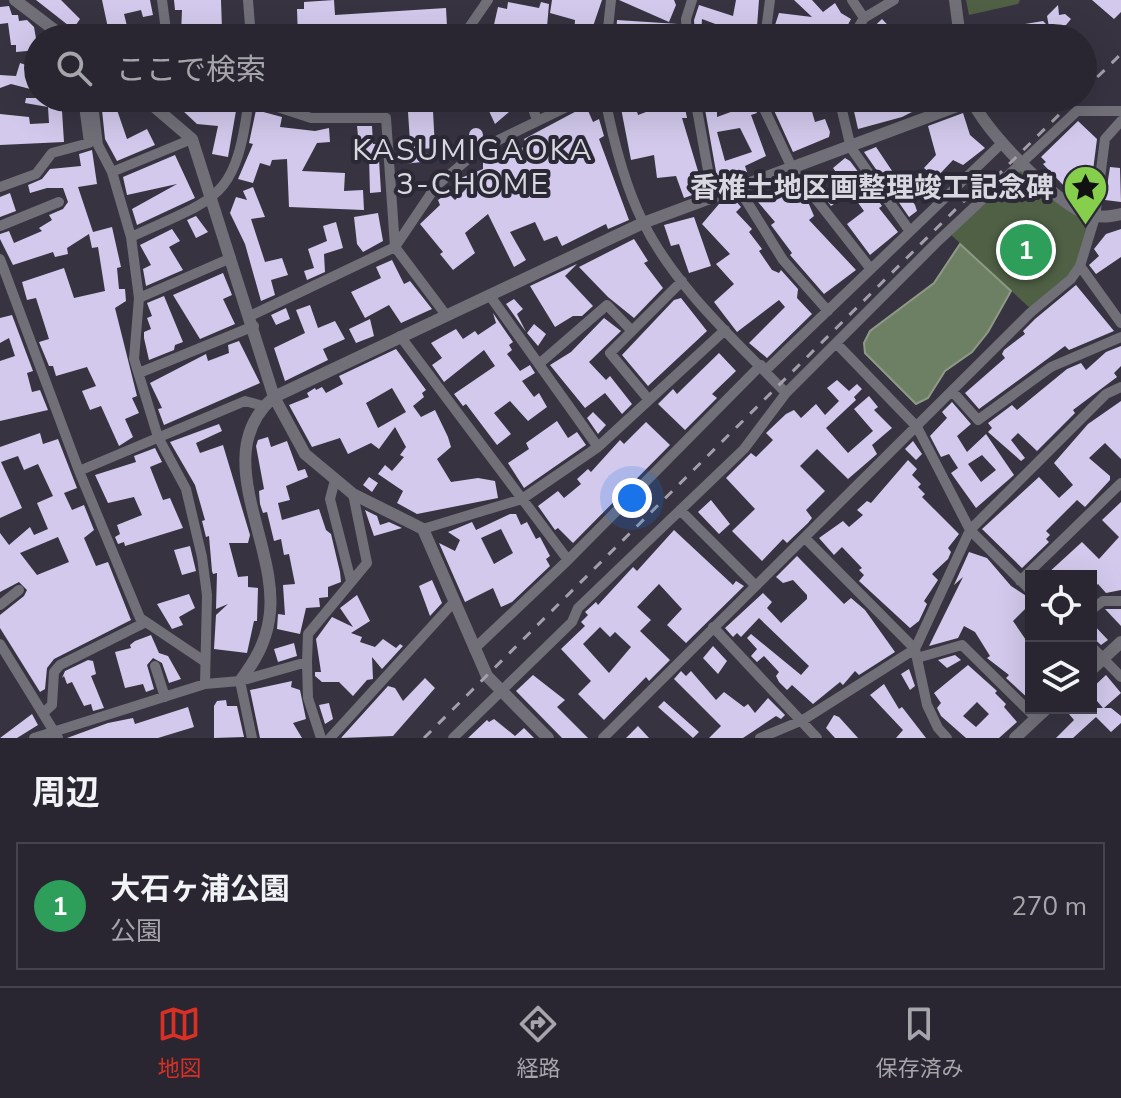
<!DOCTYPE html>
<html lang="ja">
<head>
<meta charset="utf-8">
<style>
	:root { --surface:#292631; --page:#35323d; --text:#f1f3f6; --muted:#a5a5ab; --line:#45434d; --accent:#d93025 }
	body { margin:0; font-family:"Nunito Sans","Noto Sans JP",sans-serif; background:var(--page); color:var(--text) }
	.controls { position:absolute; right:24px; bottom:24px; display:grid; overflow:hidden; border-radius:0px; box-shadow:0 8px 32px #0002 }
	.controls button { width:72px; height:72px; display:grid; place-items:center; padding:0; border:0; border-bottom:2px solid var(--line); background:var(--surface); color:var(--text); font:40px sans-serif }
	.you { position:absolute; left:632px; top:498px; width:28px; height:28px; margin:-20px; border:6px solid #fff; border-radius:50%; background:#1a73e8; box-shadow:0 0 0 12px #1a73e833 }
	.badge { display:grid; place-items:center; width:52px; height:52px; border-radius:50%; background:var(--accent); color:#fff; font-size:26px; font-weight:700 }
	.pin { position:absolute; translate:-50% -50%; border:4px solid #fff; box-shadow:0 2px 8px #0006 }
	.list { margin:0; padding:0; list-style:none }
	h2 { display:flex; justify-content:space-between; align-items:center; height:104px; margin:0; padding:0 32px; font-size:34px }
	h2 small { font-size:26px; font-weight:400; color:var(--muted) }
	.list li { display:grid; grid-template-columns:52px 1fr auto; gap:24px; align-items:center; box-sizing:border-box; height:128px; margin:0 16px 16px; padding:0 16px; border:2px solid var(--line); border-radius:0px }
	.list b { display:block; font-size:30px; white-space:nowrap }
	.list p { margin:0; font-size:26px; white-space:nowrap; color:var(--muted) }
	.list em { font-size:26px; font-style:normal; color:var(--muted) }
	.icon { flex:none; width:44px; height:44px; fill:none; stroke:currentColor; stroke-width:2; stroke-linecap:round; stroke-linejoin:round }
	.map { position:relative; flex:none; width:1121px; height:738px; overflow:hidden }
	.search { position:absolute; background:var(--surface); box-shadow:0 8px 32px #0002; left:24px; right:24px; top:24px; height:88px; display:flex; align-items:center; gap:20px; box-sizing:border-box; padding:0 28px; border-radius:44px; color:var(--muted); font-size:30px }
	.sheet { height:248px; background:var(--surface) }
	nav { display:flex; justify-content:space-around; align-items:center; box-sizing:border-box; height:112px; border-top:2px solid var(--line); background:var(--surface); font-size:22px; color:var(--muted) }
	nav a { display:grid; justify-items:center; gap:4px }
	nav .on { color:var(--accent) }
	.map>svg:first-child { display:block }
	.green { fill:#4f6045 }
	.water { fill:#6e8063; stroke:#8e9a88; stroke-width:2 }
	.building { fill:#d2c9ec; fill-rule:evenodd }
	.lines { fill:none; stroke-linecap:round; stroke-linejoin:round }
	.minor { stroke:#716f77; stroke-width:10 }
	.tertiary { stroke:#716f77; stroke-width:12 }
	.rail { stroke:#a3a0ab; stroke-width:3; stroke-dasharray:10 10; stroke-linecap:butt }
	.labels { text-anchor:middle; stroke-width:8; stroke-linejoin:round; paint-order:stroke }
	.poi-label { font-size:28px; font-weight:bold; fill:#d9d7e0; stroke:#2c2937; text-anchor:end }
	.neighbourhood-label { font-size:30px; letter-spacing:2px; fill:#d9d7e0; stroke:#2c2937 }
</style>
</head>
<body>
<div class="map">
<svg width="1121" height="738" viewBox="0 0 1121 738">
	<rect width="100%" height="100%" fill="#373341"/>
	<path class="green" d="M966 0H1020L1018 4 969 15Z
		M1023 165 1093 219 1079 266 1032 310 949 233Z"/>
	<path class="water" d="M960 244 1011 291 988 332 972 352 945 371 928 398 916 404 865 353 864 343 870 331 934 283Z"/>
	<path class="building" d="M36 0H61L80 19 73 29Z
		M102 0H150L153 15 143 17 141 10 124 14 128 30 146 27 147 38H77V33L108 28Z
		M174 0H221L222 30 203 32 202 38H189V33H181L182 10H175Z
		M334 0 335 15 446 8 447 26 338 34V38H298L297 9H304V2Z
		M552 0H602L589 38H574L575 20 550 13Z
		M619 0H674L676 5 669 22Z
		M736 0H759L757 27 718 25 702 19 701 36H695L694 20 699 5 733 16Z
		M794 0H812L823 12 835 3 841 13 851 19 841 38H786L788 28 775 25 779 13 812 17Z
		M1092 0H1121V12L1114 19Z
		M508 2 539 8 541 2 549 4 546 38H479L483 26 493 29 498 7 507 9Z
		M1058 5 1059 15 1065 14 1071 19 1066 25 1050 27 1061 38H998L996 29 1043 21 1049 27 1047 16Z
		M9 6 12 15H18L19 21 27 20 34 27 38 50 16 52V45H11L8 23 0 24V7Z
		M882 19 900 38H862Z
		M617 20 678 24 679 36 616 38Z
		M930 24 932 38H913L911 27Z
		M20 63 38 69V91L11 84 0 88V75L16 76Z
		M26 98H69L70 110 62 111 64 142 0 145V114L29 117 30 124 49 123 48 107 25 103Z
		M191 98 209 110 211 98 237 105 228 157 212 154 218 126 197 124 181 109Z
		M483 98H521L525 109 509 112 495 124Z
		M541 98H562L563 100 544 109Z
		M619 98H633L638 115 683 98 687 118H682L704 191 684 198 676 176 657 178 654 155 631 160Z
		M703 98H717V117L739 109 736 101 750 99 757 113 751 115 766 156 745 166 747 172 718 183ZM740 128 752 152 725 161 717 132Z
		M797 98H808L815 122 825 119 830 132 829 137 793 152 772 106Z
		M851 98H940L902 117 858 129Z
		M586 106 593 122 599 119 604 136 599 139 629 220 608 229 606 224 562 246 557 236 544 241 535 222 510 232 526 260 514 267 488 214 465 233 475 253 453 270 440 254 443 252 420 224 440 205 438 200 448 193 455 200 466 189 461 178 483 169V162L509 155 527 145 524 139Z
		M116 107 127 139 147 129 155 145 117 161 105 139 102 110Z
		M256 110 282 117 280 127 315 131 329 128 330 142 317 143 302 171 345 173 344 191 363 190 364 210 289 207 287 159 272 160 270 166 260 163 253 183 238 179 253 144 249 143Z
		M433 111 435 148 422 149 421 153 429 154 430 161 404 164 403 142H410L408 112Z
		M963 113 970 135 985 148 963 165 953 160 936 178 924 168 936 155 928 126Z
		M1078 121 1097 139 1089 202 1076 195 1077 177 1066 188 1043 164 1046 162 1041 157Z
		M357 126H372L373 144H378L381 192 370 193 369 156H360Z
		M469 135a7 7 0 1 1 14 0a7 7 0 1 1-14 0Z
		M876 147 915 205 917 211 909 217 864 152Z
		M92 150 97 184 78 187 93 232 112 227 121 267 117 268 119 289H125L126 301 115 308 137 396 132 398 139 413 125 419 133 437 119 446 101 406 90 410 82 391 96 386 87 367 56 376 53 366H49L39 342 49 339 43 320 36 298 27 300 22 282 64 268 74 298 105 291 98 247 92 248 89 234 67 248 68 254 55 257 53 252 13 265 0 239V234L9 231 14 243 42 231 39 228 52 220 49 215 63 209 68 202 63 188H47L30 193 28 185 42 179 50 169 81 166 79 154Z
		M175 155 195 198 137 225 132 209 177 184 127 195 123 177Z
		M845 158 850 161 865 181 861 184 872 199 875 196 882 206 879 208 898 232 870 255 847 224 864 211 833 168Z
		M1110 167 1120 168 1121 202 1105 200Z
		M786 182 808 202 814 216 809 220 856 270 824 294 790 255 792 253 771 225 775 222 758 202 765 193 771 198Z
		M826 186 837 202 831 206 819 190Z
		M253 187 265 217 251 219 265 262 282 258 288 275 271 280 275 295 261 301 245 244 230 213 236 197 247 200 243 191Z
		M10 193 16 211 0 217V197Z
		M734 199 741 207 736 212 752 229 749 232 762 249 759 251 772 270 779 273 781 270 798 289 797 298 812 314 767 358 749 343 785 307 779 300 737 332 714 302 734 284 716 264 730 254 702 224 719 204H729Z
		M378 213 383 241 363 252 357 244 354 217Z
		M196 216 208 232 196 238 187 220Z
		M694 217 711 266 689 273 679 244 671 246 664 225Z
		M336 222 343 248 324 254 325 272 307 280 304 271 314 268 308 249 327 241 323 226Z
		M172 229 180 241 169 247 183 270 146 286 143 269 151 265 140 245Z
		M1121 229V257L1096 274 1089 265 1099 256 1094 249 1106 234Z
		M634 239 648 261 644 263 663 288 634 318 608 297 579 267Z
		M392 260 404 284 410 281 432 309 401 323 389 305 365 318 351 292 381 278 376 267Z
		M577 264 565 276 593 306 582 316H573L555 327 530 286Z
		M223 273 232 295 223 299 235 324 200 339 173 295Z
		M1076 285 1114 331 1069 350 1065 346 979 409 965 393 1005 358 1002 354 1004 350 1025 334 1023 331 1035 319Z
		M164 296 183 342 175 345 174 350 149 360 144 338V332L151 329 147 318 152 316 147 303Z
		M681 298 707 331 648 386 622 355 674 300Z
		M514 299 523 309 517 314 526 332 506 304Z
		M310 305 318 328 335 321 345 339 323 349 328 360 285 381 274 348 305 333 296 310Z
		M286 308 290 319 276 325 271 315Z
		M493 313 513 342 509 345 512 350 507 354 520 371 530 365 535 373 522 381 534 397 539 393 547 407 528 421 510 401 494 413 511 434 497 445 466 404 463 406 454 394 495 366 484 350 444 382 432 365 442 358 431 343 456 329 463 339 475 331 478 335 496 323Z
		M12 315 33 371 27 373 32 392 40 390 48 410 0 421V361L15 356 9 338 0 343V318Z
		M604 318 621 331 589 362 606 380 610 376 632 404 622 414 605 393 585 408 550 365 571 352Z
		M370 319 374 336 356 343 349 329Z
		M534 324 546 334 538 346 527 333Z
		M239 341 260 383 164 425 158 409 162 408 150 383 206 354 208 361 229 353 228 345Z
		M1121 346V366L1114 373 1117 377 1073 410 1075 413 1037 451 1018 433 1011 440 1025 458 1021 461 988 432 992 428 988 423 1012 405 1017 410 1067 369 1081 363 1086 370 1106 352Z
		M396 349 426 390 422 393 424 397 413 406 421 417 435 410 448 437 451 447 437 459 451 482 478 478 495 481 498 498 417 514 397 503 403 491 378 474 385 465 392 471 404 457 400 455 406 447 395 427 379 449 371 443 348 454 340 438 312 447 289 405 309 397 307 393 315 388 316 390 322 387 326 393 343 384 339 376ZM392 388 406 412 378 428 366 403Z
		M719 353 736 371 712 394 717 398 685 430 658 404 673 389 677 394Z
		M837 380 849 391 857 384 862 389 854 397 856 400 826 428 848 453 873 431 854 409 869 396 878 407 874 410 892 428 872 445 877 454 848 479 817 449 800 466 825 491 806 510 812 518 808 523 787 543 783 539 762 561 732 531 755 509 726 478 751 453 756 457 773 440 766 433 786 414 794 410 801 418 816 404 825 415 839 401 827 388Z
		M1121 401V459L1105 443 1089 458 1110 476V480L1085 507 1077 500 1046 531 1050 535 1046 539 1049 542 1022 568 982 529 1039 477 1059 498 1073 485 1054 463 1088 424Z
		M952 402 971 424 957 436 967 452 986 434 1014 475 976 508 951 473 958 468 949 454 941 457 930 436 947 418 942 412ZM982 455 996 470 981 482 968 464Z
		M593 412 606 425 598 434 587 418Z
		M557 421 568 438 577 432 586 445 524 488 508 463 529 449 526 443Z
		M646 422 670 445 573 543 558 528 555 530 538 506 558 491 564 498 581 484 577 479 588 469 591 472 620 440 624 444Z
		M219 424 222 431 196 443 200 453 223 445 250 535 248 543H229L238 577 248 576V587L258 588 257 621H254L247 653 214 649 216 615 228 604 216 609 217 573 213 574 212 571 209 536 206 537 202 521 205 520 195 485 170 442Z
		M40 433 43 444 58 439 77 488 64 493 72 510 84 505 94 530 84 538 96 566 108 562 131 620 54 659 47 668 45 689 40 692 0 628V615L24 596 27 590 19 582 0 592V533L9 545 30 527 34 535 48 529 37 503 53 496 38 464 24 470 18 456 1 462 22 508 0 518V447ZM58 537 69 562 37 575 20 553Z
		M268 437 271 447 287 441 298 471 305 469 308 477 286 486 290 500 278 503 282 520 319 509 326 530 331 534 340 572 341 582 328 587V597L319 598 320 607 306 608 300 634 277 629 278 614 285 615 283 585 295 584 289 554 284 555 281 539 274 541 267 512 263 513 260 504 259 491 264 489 256 446 258 440Z
		M913 441 922 454 916 460 905 449Z
		M155 448 162 462 150 467 163 500 170 498 183 528 125 546 124 542 118 544 115 537 120 534 117 525 142 515 134 497 108 503 95 475 136 462 134 456Z
		M908 460 917 469 912 475 921 484 918 487 925 494 922 497 959 534 948 548 951 552 948 559 932 574 938 580 924 601 927 604 919 621 910 628 859 581 864 575 859 570 862 568 842 547 834 555 819 538 843 521 849 527 863 515 857 510 867 501 871 503Z
		M369 477 378 483 372 492 363 485Z
		M711 500 730 524 719 534 698 512Z
		M1121 502V590L1106 593 1098 584 1091 590V576H1037L1043 570 1047 574 1082 542 1099 559 1119 537 1102 520Z
		M365 510 377 516 380 525 389 522 402 528 374 536Z
		M510 514H516L521 525 527 522 536 539 540 537 550 556 546 559 550 566 512 602 501 607 493 588 465 602 439 543 455 551 460 540 448 532 472 522 476 530ZM501 529 513 553 494 564 481 538Z
		M674 530 733 585 736 581 744 586 686 643 667 625 682 609 659 584 637 607 651 620 640 631 670 660 649 681 646 677 604 720 578 694 591 681 561 649 585 626 581 622 588 615 585 612 596 602 598 605 633 567 637 571ZM600 627 610 637 615 632 631 647 609 673 583 644Z
		M190 546 196 571 182 575 174 550Z
		M969 552 987 558 1011 586 1031 599V612L1026 608 1013 621 1026 640 1031 634V701L1006 678 1009 675 987 658 990 656 975 632 964 626 958 638 929 646 963 577 954 585Z
		M797 556 844 604 851 598 865 610 895 652 859 675 855 671 843 685 840 682 813 704 792 685 787 690 779 682 776 676 779 672 764 656 757 662 751 656 757 649 747 638 751 634 801 675 809 666 759 618 741 637 737 633 733 637 725 628 763 593 772 602 767 608 781 623 807 599V595L793 580 783 583 776 577Z
		M432 580 442 603 430 616 419 586Z
		M189 594 195 608 179 617 183 625 172 629 157 604Z
		M357 595 370 621 351 633 362 637 360 642 375 647 383 639 396 648 400 644 403 646 382 669 372 657 373 679 367 680 353 696 339 682H322L315 676V672H321L316 639 332 617 353 627 340 608Z
		M1105 609H1121V626Z
		M1091 622 1108 640 1101 645 1091 636Z
		M151 635 159 653 168 656 181 679 169 683 162 663 153 658 147 665 154 689 146 692 143 684 125 688 115 652 131 648 130 645 135 641Z
		M294 643 297 656 278 662 274 649Z
		M713 646 727 661 718 674 703 658Z
		M955 655 961 660 947 668 938 660Z
		M88 660 93 661 96 674 91 676 104 708 93 711 91 704 84 706 72 682 67 684 64 676 62 678 65 671Z
		M968 665 997 691 995 693 1006 704 1004 707 1017 722 999 738H966L941 716 937 708 941 703 934 693ZM977 702 989 714 976 727 963 716Z
		M909 669 915 686 910 690 901 674Z
		M681 671 686 676 691 671 716 700 724 692 744 707 748 704 755 713 768 698 785 715 781 719 776 716 743 738H709L721 726 674 679Z
		M533 675 565 700 557 707 588 738H562L516 691Z
		M1106 675 1121 693 1104 708H1111L1121 716V723L1111 732 1096 717 1073 738H1056L1074 720 1069 714 1075 708H1103L1091 694V689Z
		M425 678 435 688 393 736 341 738 388 686 395 688 403 701Z
		M292 681 291 687 300 690 306 719 293 723 302 738H260L250 690Z
		M884 684 899 709 902 707 926 738H896L903 730 870 695Z
		M226 700 227 706H237L244 737 214 738V706L217 701Z
		M664 701 699 732 693 738 658 707Z
		M329 703 333 719 325 724 319 705Z
		M188 707 194 727 158 738H67L108 723 133 718 135 724Z
		M32 714 38 725 17 738H0Z
		M834 715 839 717 858 738H835L826 728Z
		M494 719 515 736 524 728 534 738H468L487 720 489 722Z
		M638 726 649 738H626Z"/>
	<g class="lines">
		<path class="minor" d="M162 0 167 38
			M248 0 251 38
			M852 0 864 18
			M466 38 470 26 488 0
			M607 38 611 0
			M687 38 686 19 692 0
			M765 38 770 0
			M852 38 864 18 894 0
			M120 98 93 104 98 145 112 172 131 237 139 298 134 359 158 437 186 489 202 557 207 595 205 684
			M250 98 311 118H386L395 247 446 315
			M529 98 537 120
			M605 98C613 139 624 184 643 222 675 287 736 341 786 393
			M695 98 713 198
			M759 98 793 170 870 268
			M839 98 851 148 909 230
			M112 172 192 139
			M0 187 36 174 52 153 89 143 83 98
			M739 189 783 260 828 311
			M0 226 59 202
			M131 237C218 197 236 201 249 98
			M0 259 79 471 140 618 204 661
			M1080 266 1121 323
			M490 296 598 447
			M139 298 231 258
			M250 316 395 247 436 186 480 149 585 98
			M400 336 568 560
			M837 344 917 427 970 530 1031 591
			M539 364 607 305 632 331
			M766 370 1002 143
			M139 373 254 326
			M952 391 978 420 1051 367 1121 337
			M649 400 610 353 682 281
			M79 471 245 401 263 406
			M335 480 330 499 351 581
			M680 510 755 585
			M423 529 522 499 598 447 725 330
			M805 538 915 649 927 705 938 728 947 738
			M1020 581 1121 483
			M0 605 19 590
			M1091 610 1103 601H1121
			M713 627 817 738
			M0 644 58 738
			M1091 646 1121 677
			M474 649 568 560 761 365
			M917 658 962 645 1036 718
			M307 662 308 634 367 563 353 494
			M155 666 165 697
			M240 681 252 738
			M43 713 52 705 54 672 60 665 144 623
			M34 738 205 684 240 681 307 662 308 698 321 738
			M330 738 453 603
			M453 738 572 622 578 608 744 449 786 393 938 241 1077 111H1121
			M603 738 1030 313 1071 279 1080 266 1095 217 1105 139 1121 121
			M760 738 803 720 915 649 970 530 1106 394 1121 387"/>
		<path class="tertiary" d="M15 0 65 38
			M955 0 960 38
			M144 98 192 139 274 397 305 454 353 494 423 529 487 676 548 738
			M971 98C982 128 1054 201 1084 213 1097 218 1108 217 1121 214
			M1091 670 1121 642
			M240 681C255 661 265 644 269 620 282 547 206 455 274 397L643 223 971 101
			M1015 738 1047 708"/>
		<path class="rail" d="M1083 91 1121 54
			M424 738 963 202 995 178 1076 98"/>
	</g>
	<defs>
		<symbol id="sight-pin" viewBox="-11 -11 22 30"><path d="M0 17L-7.5 6A9.5 9.5 0 1 1 7.5 6Z" fill="#86cf4c" stroke="#2c2937"/><path d="M0-6L1.8-2.2L6-1.7L2.9 1.2L3.7 5.4L0 3.3L-3.7 5.4L-2.9 1.2L-6-1.7L-1.8-2.2Z" fill="#111"/></symbol>
	</defs>
	<g fill-rule="evenodd">
		<use href="#sight-pin" x="1060" y="162" width="51" height="69"/>
	</g>
	<g class="labels">
		<g class="poi-label">
			<text x="1054" y="197">香椎土地区画整理竣工記念碑</text>
		</g>
		<g class="neighbourhood-label">
			<text x="473" y="160">KASUMIGAOKA<tspan x="473" dy="34">3-CHOME</tspan></text>
		</g>
	</g>
</svg>
<div class="controls">
<button><svg class="icon" aria-label="locate" viewBox="0 0 24 24"><circle cx="12" cy="12" r="6"/><path d="M12 2v4M12 18v4M2 12h4M18 12h4"/></svg></button>
<button><svg class="icon" aria-label="layers" viewBox="0 0 24 24"><path d="M12 4l9 5-9 5-9-5zM3 14l9 5 9-5"/></svg></button>
</div>
<div class="you"></div>
<div class="pin badge" style="left:1026px;top:250px;background:#2e9e5b">1</div>
<div class="search"><svg class="icon" aria-label="search" viewBox="0 0 24 24"><circle cx="10" cy="10" r="6"/><path d="M15 15l6 6"/></svg>ここで検索</div>
</div>
<section class="sheet">
<h2>周辺<small></small></h2>
<ul class="list">
<li><span class="badge" style="background:#2e9e5b">1</span><div><b>大石ヶ浦公園</b><p>公園</p></div><em>270 m</em></li>
</ul>
</section>
<nav>
<a class="on"><svg class="icon" aria-label="map" viewBox="0 0 24 24"><path d="M3 6l6-2 6 2 6-2v14l-6 2-6-2-6 2zM9 4v14M15 6v14"/></svg>地図</a>
<a><svg class="icon" aria-label="directions" viewBox="0 0 24 24"><path d="M12 3l9 9-9 9-9-9zM9 14v-3h6M13 9l2 2-2 2"/></svg>経路</a>
<a><svg class="icon" aria-label="saved" viewBox="0 0 24 24"><path d="M7 4h10v16l-5-4-5 4z"/></svg>保存済み</a>
</nav>
</body>
</html>
